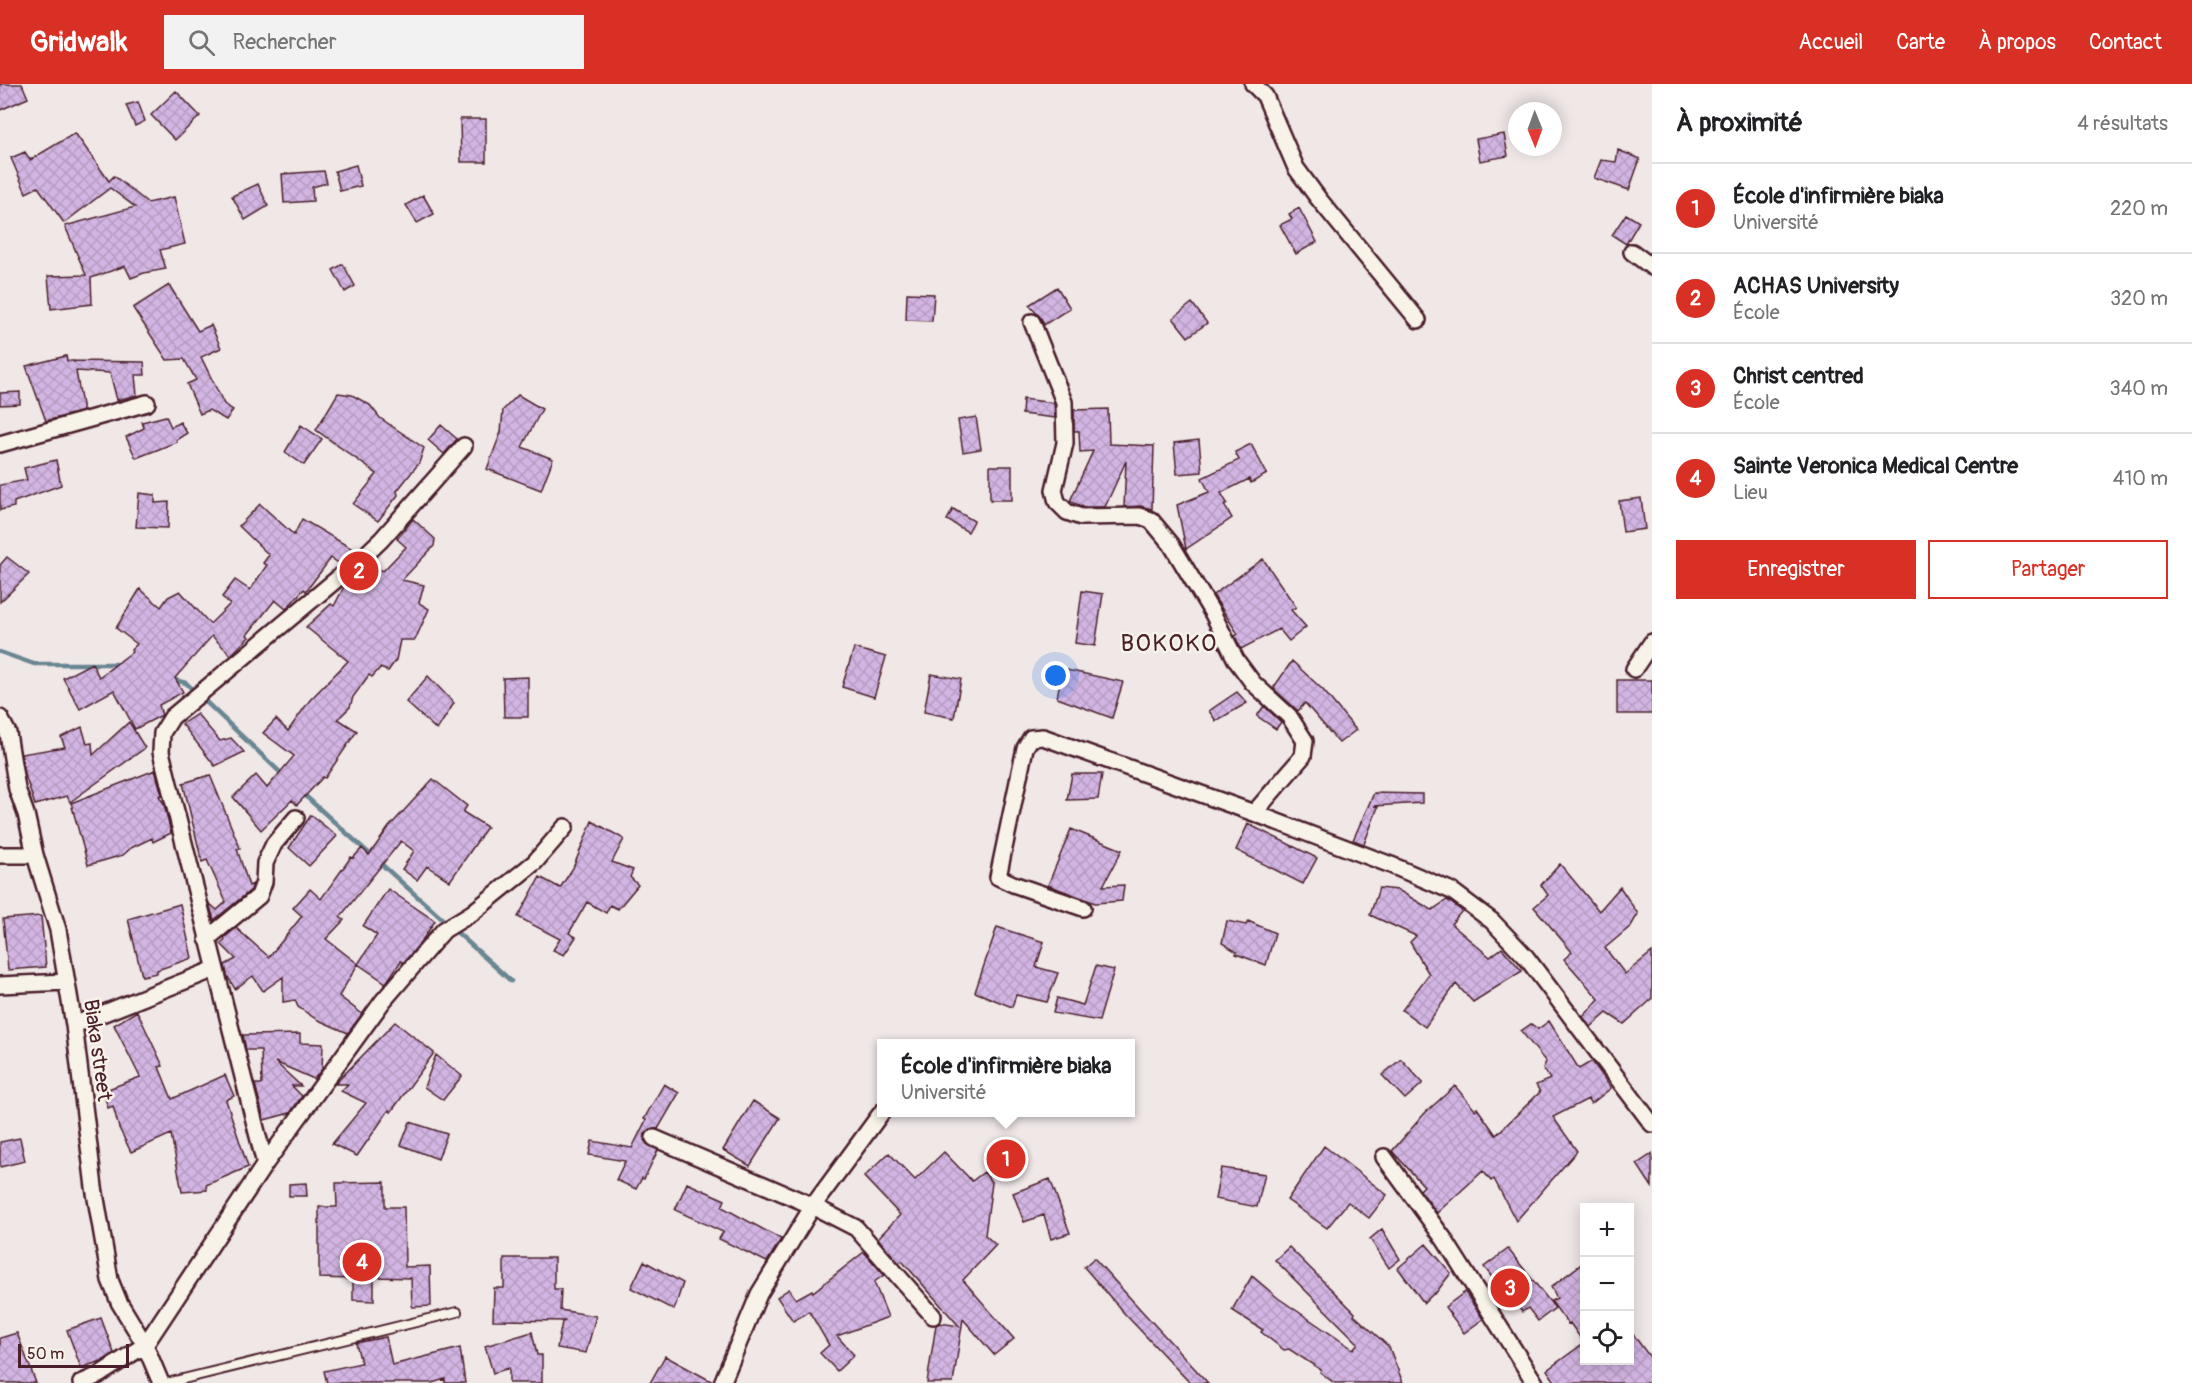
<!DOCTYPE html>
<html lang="fr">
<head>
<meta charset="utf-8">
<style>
	:root { --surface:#fff; --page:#f2f2f2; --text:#202124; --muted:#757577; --line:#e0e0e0; --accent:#d93025 }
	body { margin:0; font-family:Pangolin,sans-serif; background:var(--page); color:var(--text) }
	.controls { position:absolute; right:18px; bottom:18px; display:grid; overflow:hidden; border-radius:0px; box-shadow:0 3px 15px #0003 }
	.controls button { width:54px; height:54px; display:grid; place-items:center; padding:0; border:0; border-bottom:2px solid var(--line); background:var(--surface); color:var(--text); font:30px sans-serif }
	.compass { position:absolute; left:1508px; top:18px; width:54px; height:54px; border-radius:50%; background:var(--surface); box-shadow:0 3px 15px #0003; rotate:179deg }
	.scale { position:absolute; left:18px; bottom:15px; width:111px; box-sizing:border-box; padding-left:6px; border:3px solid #4a1f2b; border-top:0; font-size:16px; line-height:21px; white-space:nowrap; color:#4a1f2b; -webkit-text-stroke:4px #f7f3e8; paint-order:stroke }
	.you { position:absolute; left:1056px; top:592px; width:21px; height:21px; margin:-15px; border:4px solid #fff; border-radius:50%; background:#1a73e8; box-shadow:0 0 0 9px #1a73e833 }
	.badge { display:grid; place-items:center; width:39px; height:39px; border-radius:50%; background:var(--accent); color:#fff; font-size:20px; font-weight:700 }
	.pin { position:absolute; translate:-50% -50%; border:3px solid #fff; box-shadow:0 2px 6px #0006 }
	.popup { position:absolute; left:877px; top:955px; width:258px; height:78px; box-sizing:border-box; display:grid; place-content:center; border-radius:0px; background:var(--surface); filter:drop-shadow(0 2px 4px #0005); font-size:20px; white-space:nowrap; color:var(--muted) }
	.popup b { font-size:22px; color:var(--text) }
	.popup::after { content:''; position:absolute; left:50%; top:100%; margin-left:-12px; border:12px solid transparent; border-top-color:var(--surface) }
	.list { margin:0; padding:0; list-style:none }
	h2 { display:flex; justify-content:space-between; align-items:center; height:78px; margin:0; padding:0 24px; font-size:26px }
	h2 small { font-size:20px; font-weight:400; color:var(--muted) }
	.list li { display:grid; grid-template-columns:39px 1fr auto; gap:18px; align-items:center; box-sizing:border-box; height:90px; padding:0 24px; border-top:2px solid var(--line) }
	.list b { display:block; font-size:22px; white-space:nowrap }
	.list p { margin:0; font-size:20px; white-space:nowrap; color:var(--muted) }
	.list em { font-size:20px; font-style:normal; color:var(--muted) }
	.actions { display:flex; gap:12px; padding:18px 24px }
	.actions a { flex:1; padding:14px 0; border:2px solid var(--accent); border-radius:0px; text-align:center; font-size:21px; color:var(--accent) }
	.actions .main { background:var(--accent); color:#fff }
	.icon { flex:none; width:33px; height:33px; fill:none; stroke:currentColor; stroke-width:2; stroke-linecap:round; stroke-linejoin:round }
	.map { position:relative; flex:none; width:1652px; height:1299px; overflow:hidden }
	header { display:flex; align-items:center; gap:36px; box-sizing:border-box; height:84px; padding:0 30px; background:var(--accent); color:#fff }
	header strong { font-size:28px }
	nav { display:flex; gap:33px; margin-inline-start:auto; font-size:21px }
	.search { width:420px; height:54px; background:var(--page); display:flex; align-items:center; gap:15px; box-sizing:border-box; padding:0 21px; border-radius:0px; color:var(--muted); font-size:22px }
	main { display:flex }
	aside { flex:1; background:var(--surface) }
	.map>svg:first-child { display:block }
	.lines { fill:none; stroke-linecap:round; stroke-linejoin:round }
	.stream { stroke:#698793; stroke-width:4.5 }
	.building { fill:url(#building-cross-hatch); stroke:#4a1f2b; stroke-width:1.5 }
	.lane-casing { stroke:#4a1f2b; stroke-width:12 }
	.street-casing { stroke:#4a1f2b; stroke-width:20 }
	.lane { stroke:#f7f3e8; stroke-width:8 }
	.street { stroke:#f7f3e8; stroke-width:15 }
	.labels { text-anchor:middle; stroke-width:5; stroke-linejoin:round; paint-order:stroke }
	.street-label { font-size:21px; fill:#4a1f2b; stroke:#f7f3e8 }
	.quarter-label { font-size:24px; letter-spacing:1.5px; fill:#4a1f2b; stroke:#f7f3e8 }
</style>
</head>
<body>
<header>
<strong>Gridwalk</strong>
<div class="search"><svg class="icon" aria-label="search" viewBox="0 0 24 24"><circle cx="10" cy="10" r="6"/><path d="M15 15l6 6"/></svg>Rechercher</div>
<nav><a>Accueil</a><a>Carte</a><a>À propos</a><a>Contact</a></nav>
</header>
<main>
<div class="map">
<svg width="1652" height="1299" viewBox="0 0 1652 1299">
	<defs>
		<pattern id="building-cross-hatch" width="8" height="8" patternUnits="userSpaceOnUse" patternTransform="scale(1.5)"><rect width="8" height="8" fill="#d2b5e2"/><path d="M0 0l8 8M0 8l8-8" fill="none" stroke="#b69bc2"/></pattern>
	</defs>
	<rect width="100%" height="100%" fill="#f0e7e7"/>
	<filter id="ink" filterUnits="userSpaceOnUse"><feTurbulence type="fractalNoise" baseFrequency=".0167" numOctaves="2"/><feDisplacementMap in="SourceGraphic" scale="12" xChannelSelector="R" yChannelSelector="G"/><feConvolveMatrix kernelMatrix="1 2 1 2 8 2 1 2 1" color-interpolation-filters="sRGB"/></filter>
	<g filter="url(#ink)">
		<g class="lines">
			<path class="stream" d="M0 568 34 580H123
				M171 595 186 599 284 692
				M301 708 373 773
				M379 778 511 897"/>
		</g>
		<path class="building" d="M0 0H22L28 14 0 26Z
			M176 7 200 32 175 56 151 31Z
			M138 18 145 37 135 42 126 21Z
			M460 35H486V78H461Z
			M75 49 109 97 114 92 148 119 174 113 185 160 160 166 166 185 144 189 131 194 125 182 91 194 92 220 51 225 48 192 86 191 65 142 135 123 110 104 64 139 38 103 26 109 11 74 25 68 30 76Z
			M1504 50 1508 72 1480 77 1476 55Z
			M1618 66 1640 75 1629 106 1594 94 1601 76 1616 78Z
			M356 81 361 102 340 107 335 87Z
			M324 87 327 99 312 103 313 117 284 119 282 90Z
			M258 100 268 122 245 136 232 112Z
			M423 111 434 130 417 139 406 121Z
			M1299 124 1317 158 1296 170 1280 141 1292 135 1289 130Z
			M1626 130 1639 138 1626 160 1612 151Z
			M343 180 355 202 345 208 333 186Z
			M169 201 198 247 211 241 221 264 201 273 224 320 233 326 226 336 209 326 200 330 187 300 196 296 184 275 167 276 133 224Z
			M1057 203 1070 224 1044 241 1041 234 1029 221Z
			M907 209 934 210 932 237 906 236Z
			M1192 219 1207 239 1188 253 1173 234Z
			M66 272 67 277H74V279V277L144 278 145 291H135L137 311 117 316 110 289 76 287 83 327 46 337 26 282Z
			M20 308V320L0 321V309Z
			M338 309 352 311 370 321 380 334 424 364 419 379 397 407 398 411 378 437 353 420 377 390 316 346Z
			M518 311 542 325 522 363 553 375 541 406 487 385 501 348 503 326Z
			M1023 315 1054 319 1055 334 1022 330Z
			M1108 325 1109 360 1154 362 1152 425 1140 422 1124 423 1126 377 1105 423H1083L1070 417 1093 367 1080 368 1079 347H1074V326Z
			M166 332 171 343 180 338 187 349 176 356 177 358 136 374 126 353 144 344 142 338Z
			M976 333 981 365 963 368 958 336Z
			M301 341 322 355 304 381 285 368Z
			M441 341 457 355 444 370 428 356Z
			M1199 356 1202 388 1177 390 1174 359Z
			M1251 360 1267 390 1251 399 1249 395 1221 409 1227 419 1224 421 1232 434 1186 465 1177 421 1209 408 1202 394 1239 376 1235 368Z
			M56 376 61 401 14 418V423L0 426V401L27 396 24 384Z
			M990 382H1012V416H990Z
			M139 409 155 411V419L169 418 168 444 136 443Z
			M1641 414 1645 445 1623 448 1619 417Z
			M260 420 294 451 302 435 356 467 340 480 331 474 306 507 304 505 286 525 275 516 247 551 249 553 231 571 212 552 175 594 183 608 159 621 162 631 135 645 114 606 80 625 63 594 92 579 99 593 132 568 131 566 137 560 116 544 140 505 161 523 168 513 180 507 210 540 230 520 222 513 235 496 250 506 267 481 263 479 269 471 239 442Z
			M953 425 974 437 968 448 947 436Z
			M413 435 435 455 434 462 402 496 424 501 419 519 429 525 415 556H400L396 576 388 587 380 584 372 593 369 591 353 613 350 623 338 635 357 647 325 694 323 693 297 721 292 716 261 746 233 713 256 691 267 704 294 672 263 649 276 635 288 647 310 616 348 577 306 543 331 520 334 522 345 501 370 480 383 487 406 463 397 455Z
			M7 473 29 490 0 518V481Z
			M1263 475 1296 523 1291 526 1306 543 1289 557 1279 545 1241 565 1235 552 1238 550 1213 511Z
			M1082 507 1103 510 1095 562 1075 559Z
			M854 564 886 573 874 613 842 603Z
			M1292 577 1323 606 1356 646 1339 659 1305 619 1298 627 1275 606 1274 603Z
			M1062 585 1123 598 1112 634 1057 614Z
			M931 590 961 595 954 634 924 628Z
			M428 592 454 619 437 646 406 618Z
			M528 593V633H504L503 594Z
			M1617 596H1652V630H1617Z
			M1237 608 1247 619 1216 637 1209 627Z
			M1264 622 1281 638 1276 645 1257 632Z
			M197 630 220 657 231 654 244 668 215 682 182 640Z
			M129 638 145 664 70 718 67 712 35 721 26 694 21 670 65 663 61 653 82 643 87 660 92 659 93 671Z
			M155 686 162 711 159 712 164 720 171 749 153 758 152 754 131 764 123 771 88 781 71 719Z
			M1072 690H1102L1098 715 1067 716Z
			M210 691 240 764 237 765 249 802 253 800 251 806 214 836 209 819 217 826 226 818 207 776 202 778 183 699Z
			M433 695 467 722 463 728 487 743 450 797 427 782 417 796 402 785 414 767 401 757 340 833 344 836 326 855 358 880 339 912 362 930 348 949 316 935 298 923 295 916 283 918V893L263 907 253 892 235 905 227 891 225 881 236 875 221 860 225 856 224 854 236 844 269 873 302 832 293 824 310 805 321 815 351 773 353 774 362 764 369 771 389 743Z
			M1374 709 1422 710V719L1374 722 1378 723 1364 760 1353 756Z
			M311 731 337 752 309 782 289 764Z
			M592 737 624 755 612 778 633 786 630 793 638 801 618 825 610 821 606 829 587 818 569 849 576 853 564 871 553 866 560 855 518 833 540 793 560 804 573 784Z
			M1248 740 1317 774 1303 800 1236 766Z
			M1071 745 1122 766 1103 802 1124 801 1122 817 1095 819 1048 801Z
			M1560 780 1599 827 1620 803 1638 830 1631 842 1605 864 1625 890 1652 868V915L1624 940 1607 929 1591 943 1583 933 1599 915 1564 875 1572 868 1534 823 1548 811 1541 801Z
			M1379 804 1398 806 1432 826 1447 816 1462 827 1451 840 1490 873 1502 864 1522 887 1473 918 1456 900 1425 943 1402 926 1429 890 1410 858 1416 852 1370 831Z
			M388 805 435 837 421 858 403 879 401 877 386 899 358 880 377 851 363 842Z
			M180 820 192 874 157 886V889L142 892 128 835Z
			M41 832 46 883 8 886 3 835Z
			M1227 837 1246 841 1248 837 1275 849 1266 881 1236 870 1237 868 1222 859Z
			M997 843 1044 858 1036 883 1058 889 1047 918 1016 911 1012 923 975 908Z
			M1096 882 1114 886 1099 937 1053 929 1057 914 1083 921Z
			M137 927 163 982 159 983 172 1015 225 991 234 1012 226 1016 248 1083 206 1101 207 1106 182 1108 171 1050 131 1068 119 1044 113 1022 108 1024 103 1007 140 993 114 941Z
			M1549 937 1579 985 1592 977 1611 1004 1591 1020 1588 1015 1553 1033 1577 1067 1516 1137 1494 1095 1491 1097 1483 1087 1437 1129 1420 1106 1424 1102 1392 1067 1425 1029 1455 1002 1475 1026 1477 1024 1496 1051 1540 1008 1536 1001 1550 995 1543 984 1546 978 1521 947 1531 940 1538 945Z
			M395 938 434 969 391 1028 389 1026 357 1072 332 1060 366 1019 341 1007 348 1000H335Z
			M300 950V959L323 960 322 985 314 995 275 978 301 1002H292L302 1012 290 1029 264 1036 255 1000H262L261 966H246L243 951Z
			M436 971 462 992 443 1016 424 1003Z
			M1401 975 1423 999 1405 1015 1382 991Z
			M664 1000 679 1009 658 1045 652 1044 645 1050 644 1056 647 1060 658 1066 644 1095 642 1094 636 1105 616 1096 625 1077 589 1071 592 1057 632 1064 646 1036 644 1035Z
			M753 1017 780 1034 750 1082 723 1066Z
			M410 1038 447 1050 438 1075 401 1061Z
			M20 1054 25 1077 0 1083V1058Z
			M1324 1062 1387 1111 1369 1134 1348 1118 1327 1144 1287 1116Z
			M944 1068 972 1097 984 1088 992 1099 985 1151 996 1161 963 1196 1014 1255 994 1271 963 1235 953 1299H927L936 1241 940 1239 959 1242 902 1177 899 1179 880 1157 878 1154 900 1131 864 1093 889 1069 915 1096Z
			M1652 1070V1103L1637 1080Z
			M1221 1084 1265 1090 1257 1123 1215 1115Z
			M1050 1095 1070 1149 1051 1155 1044 1131 1024 1138 1013 1109Z
			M385 1098V1123H404L405 1183 430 1182 431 1222 412 1223 411 1194 374 1193V1217L353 1216V1195L319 1194V1123H337L336 1099Z
			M306 1099 307 1112H289V1100Z
			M687 1099 725 1116 722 1123 781 1155 767 1178 719 1155 723 1148 675 1126Z
			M1382 1145 1400 1175 1389 1184 1370 1155Z
			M1426 1160 1451 1189 1435 1210 1434 1209 1424 1219 1398 1184Z
			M1289 1163 1355 1229 1354 1231 1389 1263 1403 1299H1334L1320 1288 1321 1286 1289 1265 1284 1266 1261 1248 1263 1246 1232 1226 1252 1192 1278 1214 1353 1265 1358 1259 1275 1176Z
			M1508 1165 1555 1224 1538 1237 1528 1224 1522 1228 1511 1213 1509 1215 1484 1183Z
			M864 1168 884 1191 874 1198 888 1233 837 1252 854 1271 837 1287 820 1269 829 1261 809 1227 793 1237 777 1213 789 1205 796 1215 812 1206 813 1208Z
			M504 1174H554V1205H561L560 1226 596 1232 586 1269 557 1264 562 1238 566 1237 493 1236 494 1204H504Z
			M1094 1174 1141 1226 1208 1299H1190L1124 1229 1084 1183Z
			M644 1177 683 1199 674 1226 631 1204Z
			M1584 1178V1276H1629V1245L1652 1276V1299H1556L1547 1286 1584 1259 1570 1239 1568 1240 1551 1217 1557 1214 1551 1203Z
			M1465 1208 1483 1235 1464 1249 1445 1223Z
			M101 1234 114 1269 104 1276 81 1284 67 1246Z
			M532 1248 537 1271H542V1299H509V1284L493 1289 485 1262Z
			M17 1249 36 1299H0V1254Z
			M386 1253 392 1281 460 1264 465 1299H445V1295L432 1299H327L324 1287 361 1279 356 1259Z
			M665 1272 713 1298 712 1299H650Z"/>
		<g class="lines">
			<defs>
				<path id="lane" d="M167 1299 457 1228"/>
				<path id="street" d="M1253 0 1265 12 1296 84 1318 114 1418 236
					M1632 168 1652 183
					M1032 238 1064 318 1065 359 1054 406 1057 418 1067 428 1081 433 1140 432 1151 436 1171 460 1213 530 1236 576 1253 599 1289 632 1305 657 1303 672 1254 729
					M0 360 147 319
					M1634 585 1652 558
					M0 634 8 649 17 705 26 730 35 771 58 846 74 941 94 1103 110 1196 119 1218 145 1261 161 1299
					M0 771H35
					M1083 824 1013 800 998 793 1025 664 1031 654 1043 653 1254 729 1391 781 1452 807 1492 837 1526 873 1652 1040
					M207 855 259 812 264 798 265 779 274 760 296 734
					M0 901 66 898
					M74 941 215 885
					M654 1054 813 1122 856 1144 933 1232
					M1384 1073 1444 1155 1535 1299
					M265 1080 161 668 162 649 172 633 361 475 381 456 464 362
					M81 1299 99 1291 145 1261 265 1080 383 917 444 846 472 829 535 778 565 743
					M722 1299 759 1210 813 1122 882 1028"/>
			</defs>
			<use href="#lane" class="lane-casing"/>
			<use href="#street" class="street-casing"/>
			<use href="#lane" class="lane"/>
			<use href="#street" class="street"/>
		</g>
	</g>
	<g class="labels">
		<g class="street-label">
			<text transform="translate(98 966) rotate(82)" y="7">Biaka street</text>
		</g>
		<g class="quarter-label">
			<text x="1169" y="567">BOKOKO</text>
		</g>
	</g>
</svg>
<div class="controls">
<button>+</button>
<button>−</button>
<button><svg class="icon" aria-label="locate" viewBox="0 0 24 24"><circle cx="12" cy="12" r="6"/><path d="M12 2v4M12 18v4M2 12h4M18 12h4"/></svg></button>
</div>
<svg class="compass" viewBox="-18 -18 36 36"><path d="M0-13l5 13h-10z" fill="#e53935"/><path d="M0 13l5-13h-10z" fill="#757577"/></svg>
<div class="scale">50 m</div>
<div class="you"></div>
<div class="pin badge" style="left:1006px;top:1075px">1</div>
<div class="popup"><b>École d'infirmière biaka</b>Université</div>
<div class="pin badge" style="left:359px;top:487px">2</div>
<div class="pin badge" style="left:1510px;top:1204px">3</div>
<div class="pin badge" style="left:362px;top:1178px">4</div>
</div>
<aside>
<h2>À proximité<small>4 résultats</small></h2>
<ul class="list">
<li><span class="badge">1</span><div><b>École d'infirmière biaka</b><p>Université</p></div><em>220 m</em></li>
<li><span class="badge">2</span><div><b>ACHAS University</b><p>École</p></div><em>320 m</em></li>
<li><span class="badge">3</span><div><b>Christ centred</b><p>École</p></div><em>340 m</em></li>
<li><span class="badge">4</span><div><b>Sainte Veronica Medical Centre</b><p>Lieu</p></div><em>410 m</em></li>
</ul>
<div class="actions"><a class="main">Enregistrer</a><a>Partager</a></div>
</aside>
</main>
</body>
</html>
